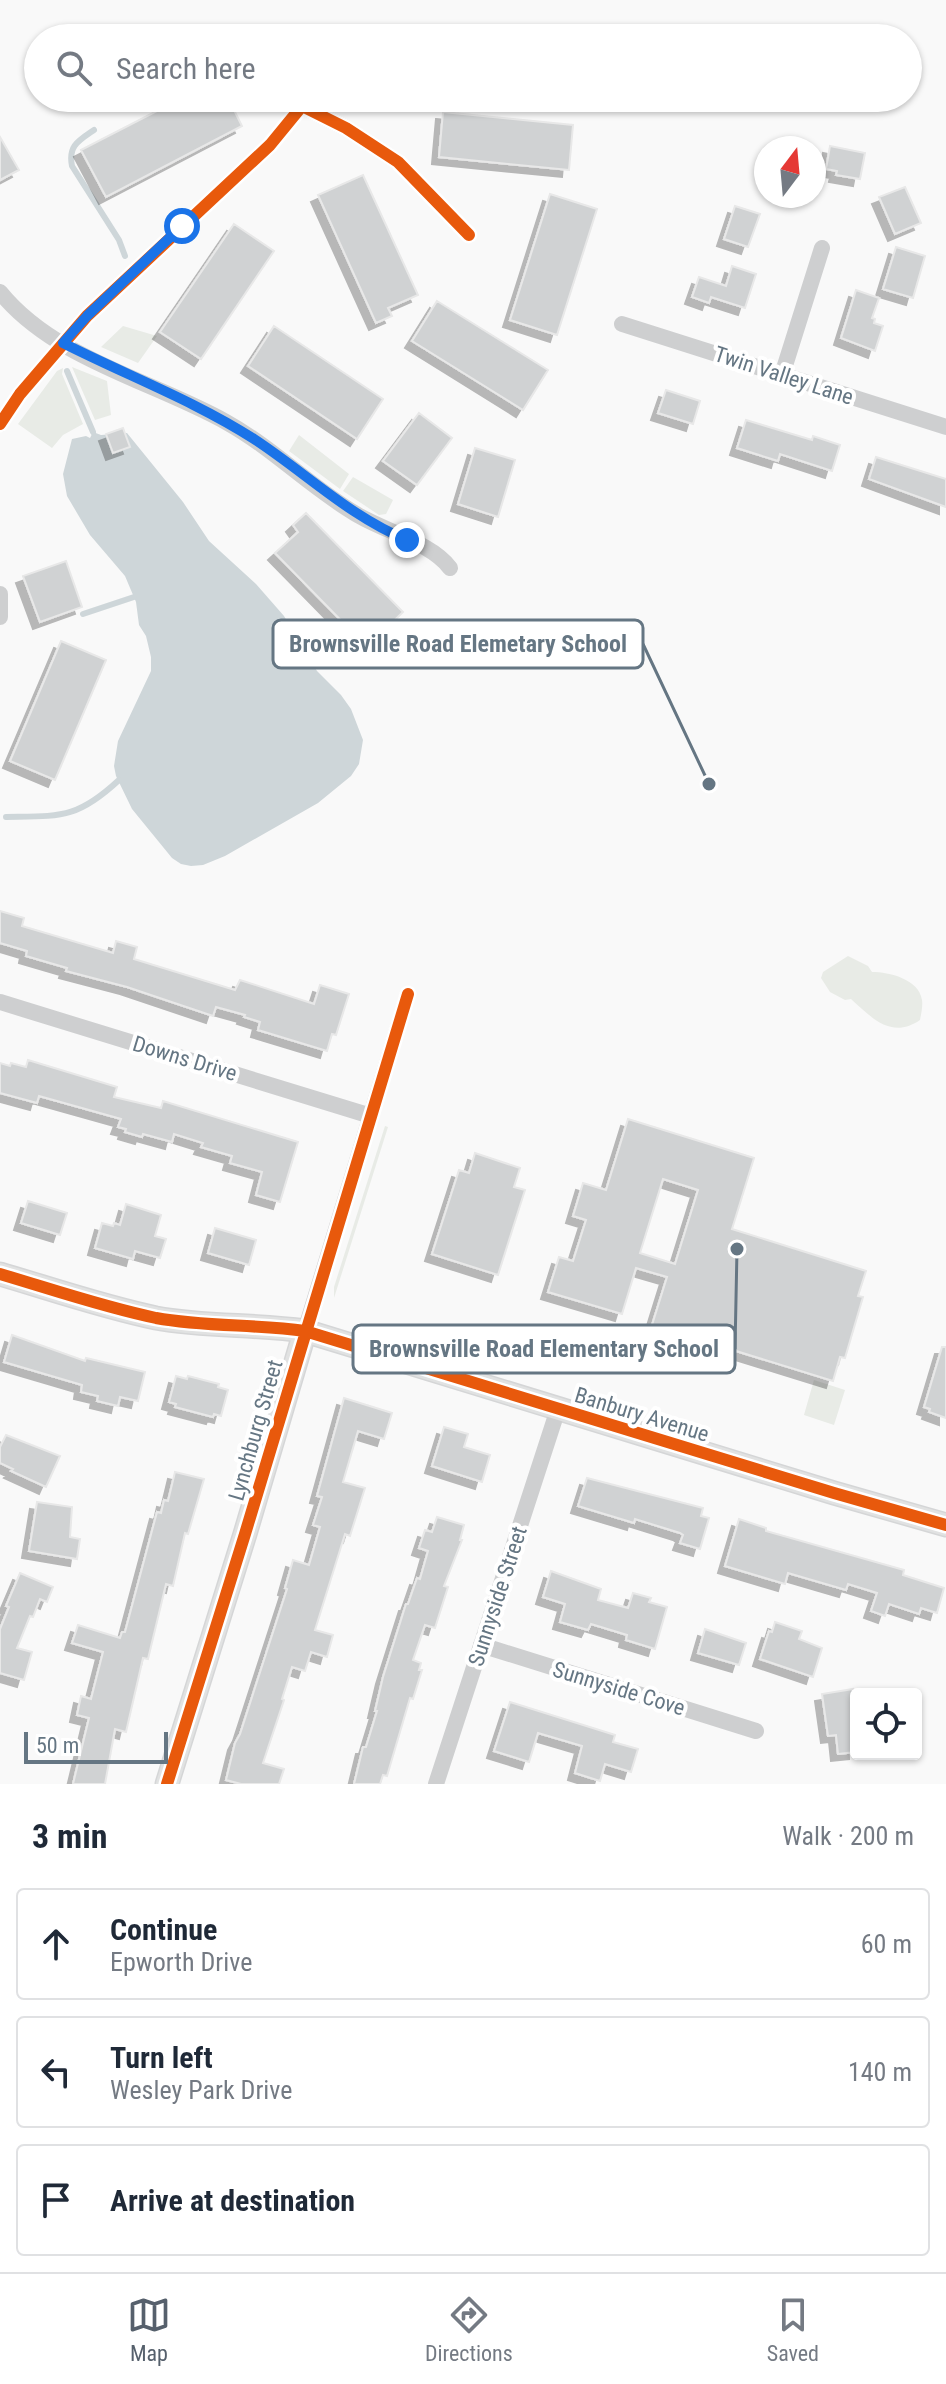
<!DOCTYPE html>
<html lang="en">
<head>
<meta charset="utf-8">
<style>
	:root { --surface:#fff; --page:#f2f2f3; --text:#1f2937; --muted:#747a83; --line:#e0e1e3; --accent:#56606c }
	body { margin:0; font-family:"Roboto Condensed",sans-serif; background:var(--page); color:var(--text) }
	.controls { position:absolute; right:24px; bottom:24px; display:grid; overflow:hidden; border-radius:8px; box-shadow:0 2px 6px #0004 }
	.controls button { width:72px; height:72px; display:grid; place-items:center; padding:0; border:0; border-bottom:2px solid var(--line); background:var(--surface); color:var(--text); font:40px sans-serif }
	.compass { position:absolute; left:754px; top:136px; width:72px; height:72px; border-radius:50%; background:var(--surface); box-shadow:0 2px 6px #0004; rotate:16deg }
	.scale { position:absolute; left:24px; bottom:20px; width:144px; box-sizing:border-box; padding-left:8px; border:4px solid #657683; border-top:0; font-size:22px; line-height:28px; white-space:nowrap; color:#657683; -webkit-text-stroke:6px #fff; paint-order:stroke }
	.stop { position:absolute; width:24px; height:24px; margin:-18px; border:6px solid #1a73e8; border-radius:50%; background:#fff }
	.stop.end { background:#1a73e8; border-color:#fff; box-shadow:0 2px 8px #0008 }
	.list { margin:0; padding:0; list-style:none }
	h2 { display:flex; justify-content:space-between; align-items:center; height:104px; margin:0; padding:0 32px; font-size:34px }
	h2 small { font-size:26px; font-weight:400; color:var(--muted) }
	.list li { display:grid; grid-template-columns:52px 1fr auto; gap:24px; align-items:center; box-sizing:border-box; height:112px; margin:0 16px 16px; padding:0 16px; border:2px solid var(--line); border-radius:8px }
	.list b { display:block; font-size:30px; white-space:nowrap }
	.list p { margin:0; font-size:26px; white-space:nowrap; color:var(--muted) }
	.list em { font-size:26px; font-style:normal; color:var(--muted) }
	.icon { flex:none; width:44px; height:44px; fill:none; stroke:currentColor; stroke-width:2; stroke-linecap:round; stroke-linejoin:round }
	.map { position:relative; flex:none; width:946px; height:1784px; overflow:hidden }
	.search { position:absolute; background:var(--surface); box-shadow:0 2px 6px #0004; left:24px; right:24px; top:24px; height:88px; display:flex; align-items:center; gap:20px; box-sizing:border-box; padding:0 28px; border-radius:44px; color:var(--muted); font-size:30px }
	.sheet { height:488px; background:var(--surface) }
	nav { display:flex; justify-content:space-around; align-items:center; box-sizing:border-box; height:112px; border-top:2px solid var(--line); background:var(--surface); font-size:22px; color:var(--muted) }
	nav a { display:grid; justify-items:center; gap:4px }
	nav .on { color:var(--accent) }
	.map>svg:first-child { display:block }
	.green { fill:#e8ebe6 }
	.water { fill:#ced6d9 }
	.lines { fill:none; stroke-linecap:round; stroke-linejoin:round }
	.stream { stroke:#ced6d9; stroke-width:6 }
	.building { fill:#d0d2d3; stroke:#e8e8e8; stroke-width:2; fill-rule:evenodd; filter:url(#shadow) }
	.secondary-casing { stroke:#d5d6d7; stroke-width:25 }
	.street { stroke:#cecfd0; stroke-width:16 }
	.secondary { stroke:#e1e2e2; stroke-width:22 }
	.cycleway-casing { stroke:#fff; stroke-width:17 }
	.cycleway { stroke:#e8590c; stroke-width:12 }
	.route { stroke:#1a73e8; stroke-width:10 }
	.labels { text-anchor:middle; stroke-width:8; stroke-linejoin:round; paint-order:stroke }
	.street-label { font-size:22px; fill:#657683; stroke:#fff }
	.leader { fill:none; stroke:#657683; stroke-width:3 }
	.callout-dot { fill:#657683; stroke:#fff; stroke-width:3 }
	.callout { fill:#fff; stroke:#657683; stroke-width:3 }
	.callout-label { font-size:24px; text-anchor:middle; font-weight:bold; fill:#657683 }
</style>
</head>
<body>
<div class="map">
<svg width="946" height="1784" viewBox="0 0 946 1784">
	<defs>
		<filter id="shadow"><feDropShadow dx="-7" dy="7" stdDeviation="0" flood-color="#0004"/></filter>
	</defs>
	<rect width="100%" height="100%" fill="#f9f9f9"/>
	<path class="green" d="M123 326 157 336 138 363 101 347Z
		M72 367 107 381 111 415 95 420Z
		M63 368 62 374 83 424 63 435 52 448 18 424 57 371Z
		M299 435 349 474 340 489 289 451Z
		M353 477 393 500 386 514 379 515 343 491Z
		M848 956 868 966 872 972C889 972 919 979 922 1000 923 1006 921 1014 920 1020 891 1040 871 1017 851 999L845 1000 830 992 821 978 823 972Z
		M385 1126 388 1127 334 1298V1287Z
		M814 1380 845 1390 834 1425 804 1415Z"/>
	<path class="water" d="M93 432 101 435 127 433 183 502 209 541 256 584 284 616 317 671 341 695 351 709 363 740 359 764 351 776 318 803 225 856 203 865 191 866 181 864 172 858 132 809 116 776 114 766 118 741 151 671V657L146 636 139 625 136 602 125 576 90 535 67 496 63 474 72 439 86 436 90 438Z"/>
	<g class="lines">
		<path class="stream" d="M94 130C78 141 68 146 72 166L119 240 125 256
			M67 371 93 432
			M83 614 134 597
			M6 817C61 816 77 819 119 780"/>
	</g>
	<path class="building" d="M182 98H228L242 126 106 197 81 150Z
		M443 112 573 125 569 170 439 157Z
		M0 137 19 170 0 180Z
		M830 146 865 153 860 179 836 175 837 171 826 169Z
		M363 175 418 295 388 308 392 316 376 323 318 195Z
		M905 187 921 223 895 234 879 197Z
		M550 194 597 209 557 335 510 320Z
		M735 206 760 214 748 247 724 239Z
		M234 224 274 251 201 359 160 332Z
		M896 247 925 256 913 298 883 289Z
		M732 266 756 274 745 308 711 297 709 303 692 297 699 277 726 286Z
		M856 290 879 298 872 318 875 319 874 323 883 326 875 351 841 338Z
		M437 301 548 370 523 410 412 341Z
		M274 326 383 399 357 439 248 366Z
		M666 390 700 401 693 424 658 413Z
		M419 413 452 438 417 485 383 461Z
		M746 420 812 440 813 436 840 445 832 471 780 454 778 461 737 448Z
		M123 428 130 447 113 453 106 434Z
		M475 448 515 460 498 517 458 504Z
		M876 457 946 479V507L869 479Z
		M306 513 403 612 367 647 275 553 298 532 293 525Z
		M66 561 82 607 40 622 23 576Z
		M61 641 106 660 55 780 10 761Z
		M0 911 24 918 22 926 113 953 116 941 137 947 134 959 235 990 240 980 314 1004 320 985 349 994 336 1035 332 1034 327 1051 258 1030 260 1022 244 1017 245 1015 216 1007 213 1016 127 987 66 971 67 968 26 956 27 951 0 943Z
		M28 1060 117 1087 114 1097 161 1108 163 1101 298 1142 280 1202 256 1195 262 1172 230 1163 232 1156 201 1147 203 1143 174 1134 172 1142 143 1134 142 1137 125 1132 126 1129 118 1127 121 1119 39 1096 37 1103 0 1093V1063L10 1066 11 1063 26 1067Z
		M628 1119 754 1158 732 1229 866 1271 858 1296 863 1297 845 1358 840 1357 833 1381 652 1325 667 1277 636 1268 622 1314 548 1292 559 1257 573 1261 586 1220 573 1216 583 1183 606 1190ZM663 1179 698 1190 675 1264 640 1253Z
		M475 1153 520 1168 514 1187 525 1190 498 1275 432 1254 459 1170 469 1173Z
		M28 1201 67 1213 60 1235 21 1223Z
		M126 1204 161 1215 155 1236 166 1239 160 1258 135 1251 133 1259 95 1248 102 1223 113 1226 114 1223 120 1225Z
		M215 1228 256 1240 249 1265 208 1253Z
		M12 1335 85 1361 86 1358 145 1372 138 1401 120 1397 118 1406 97 1401 98 1396 81 1392 82 1385 4 1362Z
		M942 1347H946V1418L929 1412 930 1409 924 1407Z
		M176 1376 187 1379 188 1376 219 1384 218 1387 228 1390 221 1416 214 1414 213 1417 175 1407 176 1404 169 1402Z
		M344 1398 392 1413 384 1439 358 1431 343 1482 365 1488 350 1536 345 1534 315 1630 333 1635 327 1657 311 1652 305 1671 292 1667 282 1699 284 1700 263 1763 284 1769 279 1784H241L226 1780 235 1743 240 1734 287 1589 285 1588 293 1560 309 1565 320 1527 313 1525 322 1497 317 1496Z
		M444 1427 468 1434 464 1447 490 1455 482 1482 432 1466Z
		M6 1435 60 1456 46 1487 11 1471 13 1469 0 1463V1447Z
		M175 1472 204 1479 188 1534 185 1533 173 1586 166 1584 148 1659 143 1658 126 1732 115 1729 105 1784H73L89 1718 77 1715 81 1696 91 1699 103 1652 72 1643 78 1625 120 1638 122 1632H125L157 1512 161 1513 164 1500 168 1501Z
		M587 1478 703 1508 701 1516 709 1518 700 1549 680 1543 683 1535 680 1533 635 1519 634 1523 578 1506Z
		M37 1502 72 1507 70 1537 80 1539 77 1559 29 1551Z
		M437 1517 464 1525 460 1540H462L444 1586 448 1587 435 1628 425 1625 413 1660 421 1663 419 1670H422L413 1699 410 1698 387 1776 383 1775 380 1784H354L363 1747H366L377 1711H375L383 1677 406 1604H408L417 1578 420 1579 428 1551 419 1548 425 1530 432 1532Z
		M739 1519 766 1528V1531L904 1570 903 1575 944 1588 937 1613 921 1608 919 1614 889 1604 885 1616 871 1611 877 1593 848 1584 846 1590 788 1573 785 1584 725 1566Z
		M551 1571 601 1589 598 1600 628 1608 633 1593 651 1598 649 1602 667 1607 655 1649 626 1640 627 1635 591 1624 588 1630 560 1622 565 1604 543 1597Z
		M20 1573 53 1587 47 1602 40 1599 33 1617 30 1616 17 1648 32 1652 24 1680 0 1673V1629L9 1607 6 1606Z
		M775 1622 802 1631 799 1639 822 1648 813 1677 760 1659 769 1631 772 1632Z
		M705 1629 746 1643 739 1665 698 1653Z
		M853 1689 856 1752 838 1754 836 1735 828 1736 822 1694Z
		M510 1702 615 1735 613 1742 638 1749 631 1772 605 1764 600 1781 575 1773 582 1746 538 1733 529 1762 494 1751Z"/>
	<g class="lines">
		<defs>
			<path id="secondary" d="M0 1274C51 1289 103 1307 156 1318 205 1327 255 1324 305 1331L834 1493 946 1525
				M167 1784 245 1534 305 1331"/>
		</defs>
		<use href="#secondary" class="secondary-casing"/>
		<path class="street" d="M0 292C54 359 153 381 226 422 273 448 310 487 356 514 384 531 432 543 450 568
			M622 324 946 427
			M782 375 822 248
			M0 424 20 394 87 316 270 145 302 106 346 128 398 162 469 235
			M0 594V617
			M0 1002 371 1116
			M305 1331 408 994
			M481 1645 756 1731
			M436 1784 558 1409"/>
		<use href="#secondary" class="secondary"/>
		<defs>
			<path id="cycleway" d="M0 424 20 394 87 316 270 145 302 106 346 128 398 162 469 235
				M0 1274C51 1289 103 1307 156 1318 205 1327 255 1324 305 1331L834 1493 946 1525
				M167 1784 245 1534 408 994"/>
		</defs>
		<use href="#cycleway" class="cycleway-casing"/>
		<use href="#cycleway" class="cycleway"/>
	</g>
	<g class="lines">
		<path class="route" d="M182 226 87 316 63 343C126 375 195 401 254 439 306 473 349 516 407 540"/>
	</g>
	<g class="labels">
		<g class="street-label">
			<text transform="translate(784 375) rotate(18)" y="8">Twin Valley Lane</text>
			<text transform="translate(185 1058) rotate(17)" y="8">Downs Drive</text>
			<text transform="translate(642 1414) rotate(17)" y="8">Banbury Avenue</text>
			<text transform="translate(255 1430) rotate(-74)" y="8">Lynchburg Street</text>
			<text transform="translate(497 1596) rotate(-72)" y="8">Sunnyside Street</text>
			<text transform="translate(619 1688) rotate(17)" y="8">Sunnyside Cove</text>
		</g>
	</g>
	<path class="leader" d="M709 784L643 644M737 1249L735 1349"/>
	<g class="callout-dot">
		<circle cx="709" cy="784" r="8"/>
		<circle cx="737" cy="1249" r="8"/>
	</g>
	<g class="callout">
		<rect x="273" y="620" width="370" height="48" rx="8"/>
		<rect x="353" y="1325" width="382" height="48" rx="8"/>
	</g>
	<g class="callout-label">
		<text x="458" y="652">Brownsville Road Elemetary School</text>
		<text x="544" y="1357">Brownsville Road Elementary School</text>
	</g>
</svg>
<div class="controls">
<button><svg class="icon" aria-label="locate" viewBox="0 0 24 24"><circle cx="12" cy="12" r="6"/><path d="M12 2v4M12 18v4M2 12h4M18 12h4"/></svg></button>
</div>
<svg class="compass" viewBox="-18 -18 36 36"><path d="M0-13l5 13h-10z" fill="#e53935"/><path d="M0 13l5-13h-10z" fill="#747a83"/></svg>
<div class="scale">50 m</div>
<div class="stop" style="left:182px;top:226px"></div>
<div class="stop end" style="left:407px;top:540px"></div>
<div class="search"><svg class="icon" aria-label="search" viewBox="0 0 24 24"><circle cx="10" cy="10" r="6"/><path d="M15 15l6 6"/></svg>Search here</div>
</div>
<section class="sheet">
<h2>3 min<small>Walk · 200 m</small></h2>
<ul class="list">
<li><svg class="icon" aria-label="ahead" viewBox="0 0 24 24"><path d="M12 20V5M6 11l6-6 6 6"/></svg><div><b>Continue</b><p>Epworth Drive</p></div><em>60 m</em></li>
<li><svg class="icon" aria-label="left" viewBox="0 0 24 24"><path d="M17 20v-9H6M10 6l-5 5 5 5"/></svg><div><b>Turn left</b><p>Wesley Park Drive</p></div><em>140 m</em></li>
<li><svg class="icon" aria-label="arrive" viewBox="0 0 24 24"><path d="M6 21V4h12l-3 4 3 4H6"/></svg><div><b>Arrive at destination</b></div></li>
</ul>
</section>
<nav>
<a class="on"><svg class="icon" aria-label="map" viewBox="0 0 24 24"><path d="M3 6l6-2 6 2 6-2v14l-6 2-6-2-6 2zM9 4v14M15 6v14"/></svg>Map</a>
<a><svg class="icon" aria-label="directions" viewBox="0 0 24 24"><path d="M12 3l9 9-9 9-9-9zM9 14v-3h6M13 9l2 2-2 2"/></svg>Directions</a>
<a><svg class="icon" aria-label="saved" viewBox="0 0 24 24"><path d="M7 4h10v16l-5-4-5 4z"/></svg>Saved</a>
</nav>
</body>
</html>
